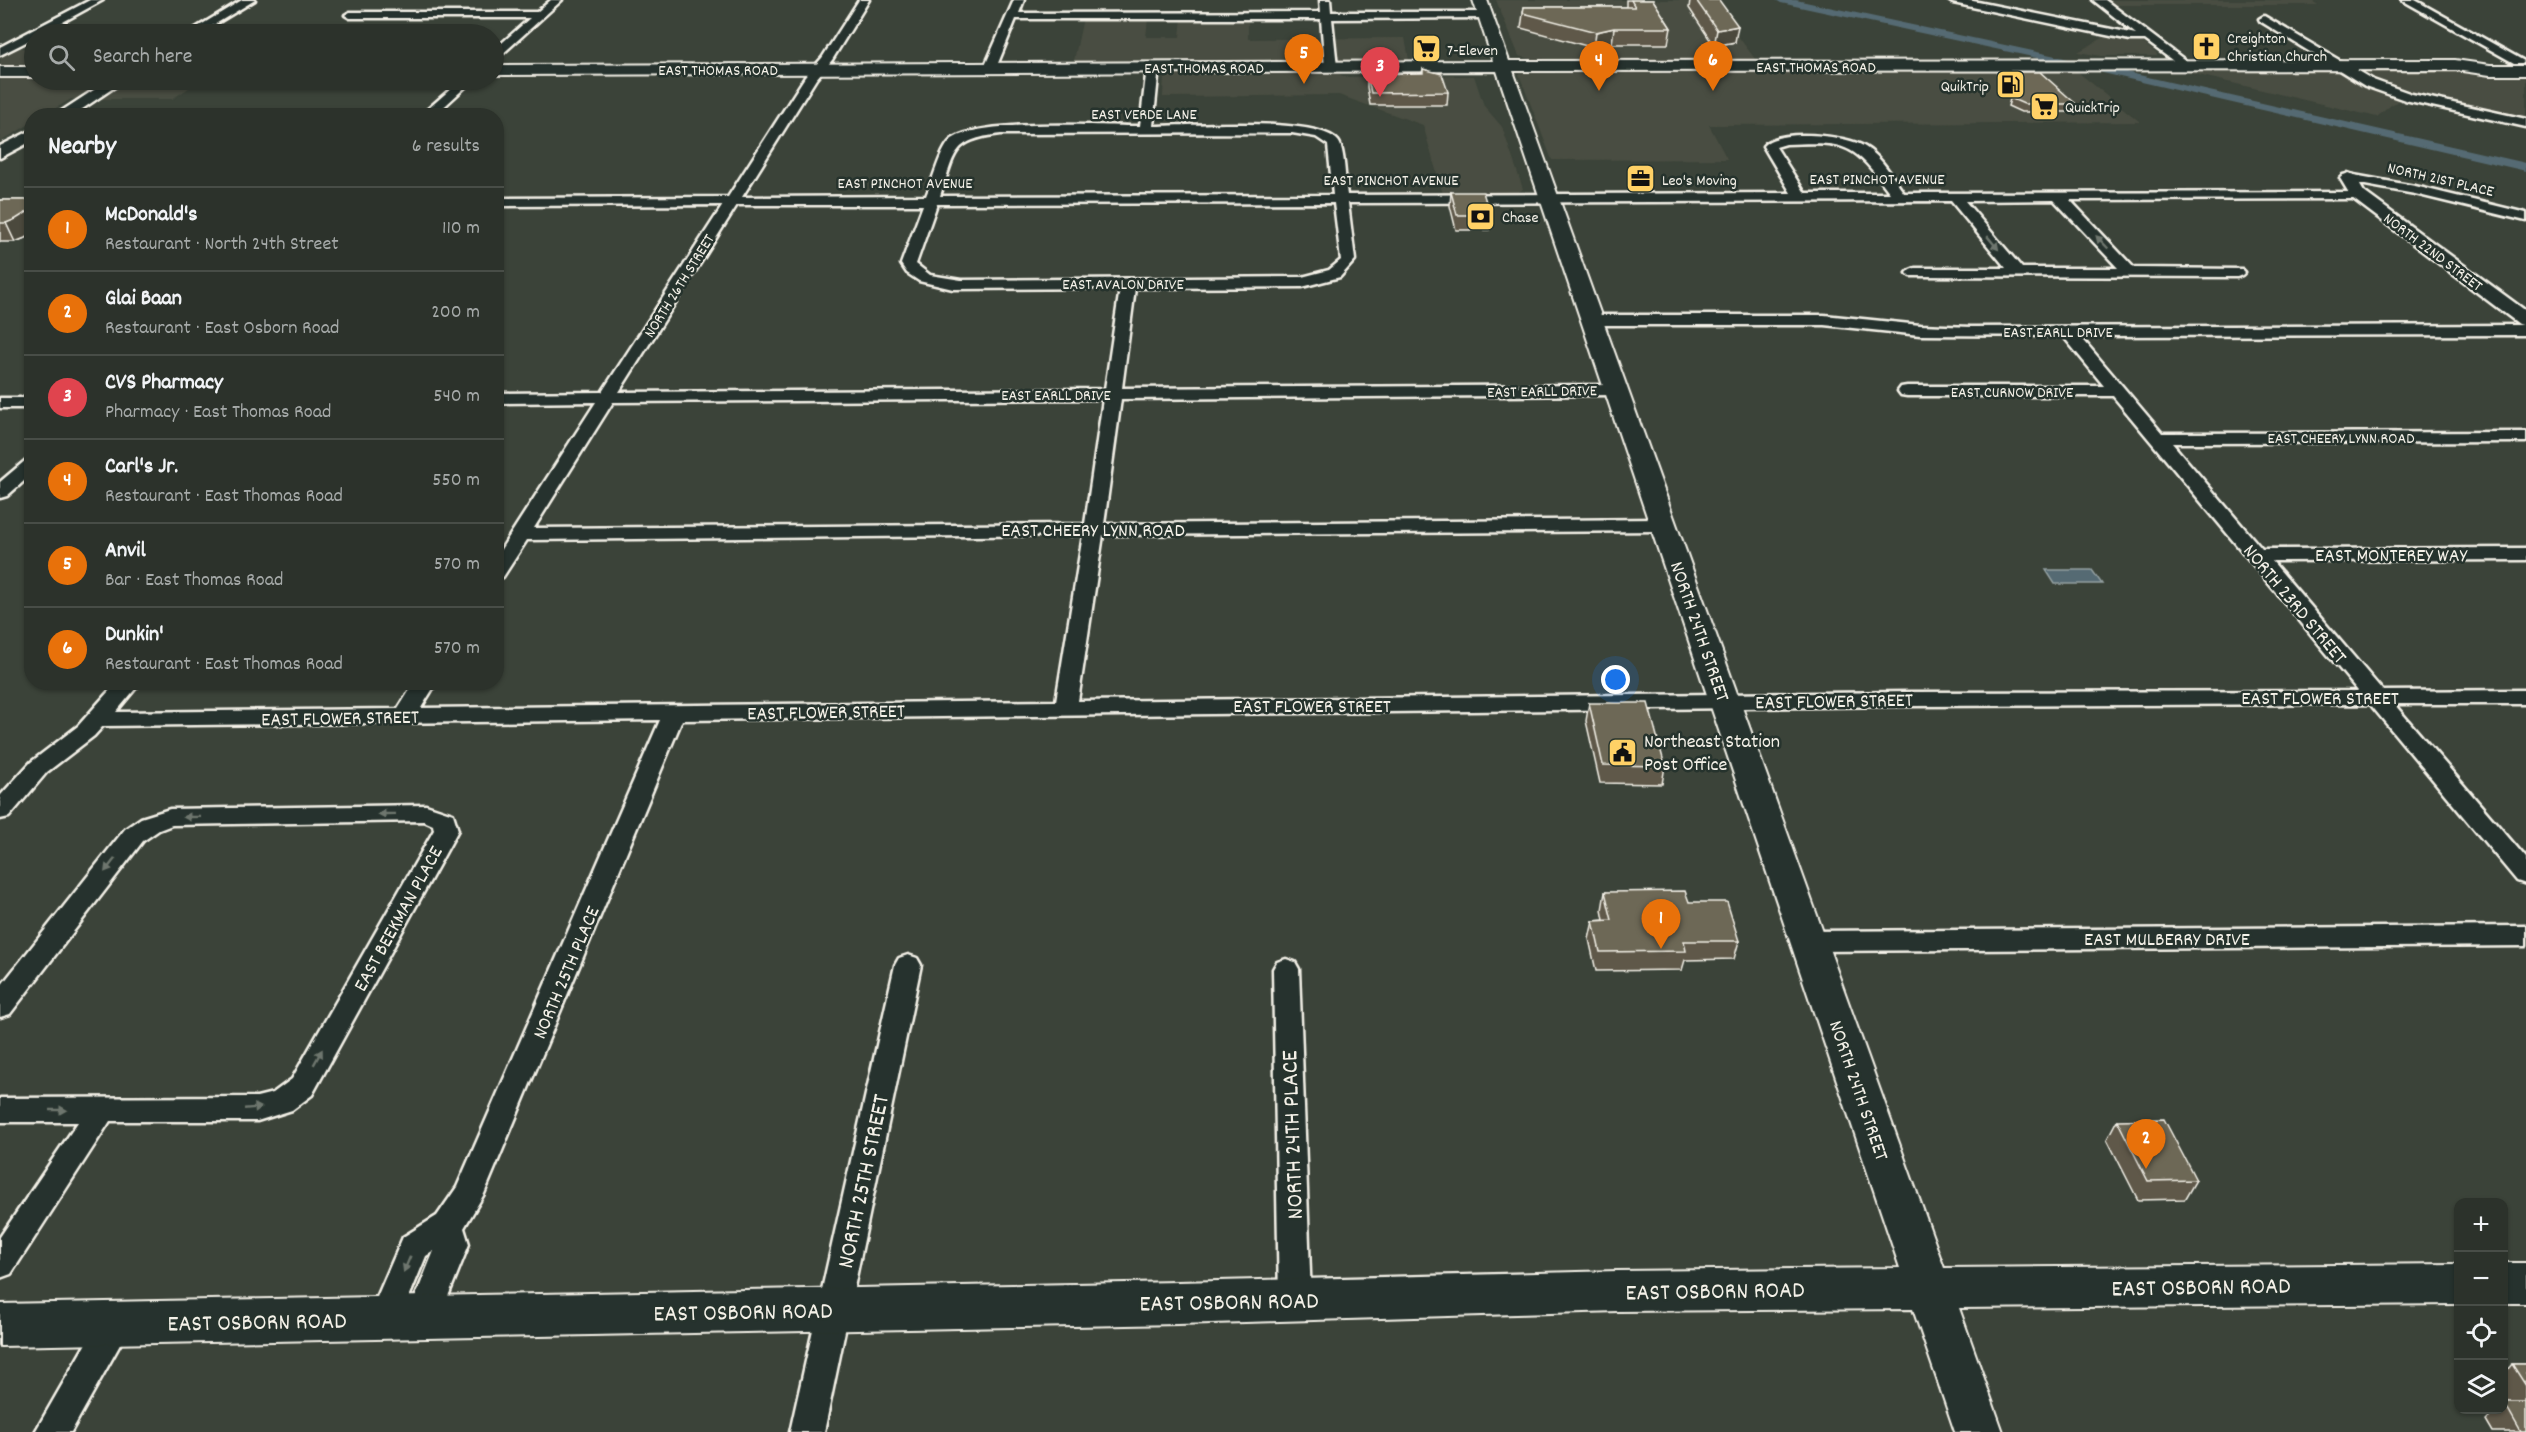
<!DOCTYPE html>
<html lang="en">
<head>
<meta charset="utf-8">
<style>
	:root { --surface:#2c322b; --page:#343a33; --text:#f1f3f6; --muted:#a6aaa9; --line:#484d47; --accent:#8c9099 }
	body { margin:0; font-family:Dekko,sans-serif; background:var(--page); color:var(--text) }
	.controls { position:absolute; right:18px; bottom:18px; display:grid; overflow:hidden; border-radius:12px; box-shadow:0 2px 4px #0004 }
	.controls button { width:54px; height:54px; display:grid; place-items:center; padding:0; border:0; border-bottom:2px solid var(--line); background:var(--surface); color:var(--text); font:30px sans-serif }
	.you { position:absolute; left:1616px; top:680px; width:21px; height:21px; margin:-15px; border:4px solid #fff; border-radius:50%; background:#1a73e8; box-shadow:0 0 0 9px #1a73e833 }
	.badge { display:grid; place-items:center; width:39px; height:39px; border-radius:50%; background:var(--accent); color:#fff; font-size:20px; font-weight:700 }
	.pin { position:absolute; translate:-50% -50px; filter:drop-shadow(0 2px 3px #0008) }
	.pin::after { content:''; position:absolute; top:32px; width:21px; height:18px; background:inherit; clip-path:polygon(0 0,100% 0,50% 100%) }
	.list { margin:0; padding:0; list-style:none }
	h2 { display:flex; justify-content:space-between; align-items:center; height:78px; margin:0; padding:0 24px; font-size:26px }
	h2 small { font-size:20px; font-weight:400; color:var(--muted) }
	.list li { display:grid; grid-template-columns:39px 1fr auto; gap:18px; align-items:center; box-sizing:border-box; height:84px; padding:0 24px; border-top:2px solid var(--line) }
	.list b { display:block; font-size:22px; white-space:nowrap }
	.list p { margin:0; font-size:20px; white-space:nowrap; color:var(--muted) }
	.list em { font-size:20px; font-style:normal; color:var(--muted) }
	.icon { flex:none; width:33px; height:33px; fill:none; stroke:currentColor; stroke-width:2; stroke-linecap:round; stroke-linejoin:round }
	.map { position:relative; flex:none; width:2526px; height:1432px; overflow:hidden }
	.search { position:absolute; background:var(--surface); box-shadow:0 2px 4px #0004; left:24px; top:24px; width:480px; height:66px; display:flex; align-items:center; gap:15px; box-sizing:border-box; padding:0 21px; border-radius:33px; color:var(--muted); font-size:22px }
	.panel { position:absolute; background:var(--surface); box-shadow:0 2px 4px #0004; left:24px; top:108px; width:480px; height:582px; border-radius:24px }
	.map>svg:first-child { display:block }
	.built { fill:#4a4e42 }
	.water { fill:#556b73; stroke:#95a1a2; stroke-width:1.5 }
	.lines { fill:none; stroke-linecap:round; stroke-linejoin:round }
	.canal { fill:#556b73; fill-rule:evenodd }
	.minor-casing { stroke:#f4f1e8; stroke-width:5 }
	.tertiary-casing { stroke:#f4f1e8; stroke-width:5 }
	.secondary-casing { stroke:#f4f1e8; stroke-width:4 }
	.minor { fill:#26332d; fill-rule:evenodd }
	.tertiary { fill:#26332d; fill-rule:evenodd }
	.secondary { fill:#26332d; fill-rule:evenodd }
	.wall { fill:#5e594a; stroke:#f4f1e8; stroke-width:1.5 }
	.shaded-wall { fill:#4c493c; stroke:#f4f1e8; stroke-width:1.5 }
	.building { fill:#6d6856; stroke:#f4f1e8; stroke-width:1.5 }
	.oneway { fill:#6e766e }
	.labels { text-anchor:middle; stroke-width:5; stroke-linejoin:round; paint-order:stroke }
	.far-poi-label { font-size:16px; fill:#f4f1e8; stroke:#26332d; text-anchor:start }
	.far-street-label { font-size:16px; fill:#f4f1e8; stroke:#26332d }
	.street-label { font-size:20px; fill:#f4f1e8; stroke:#26332d }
	.poi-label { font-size:20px; fill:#f4f1e8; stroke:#26332d; text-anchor:start }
	.near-street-label { font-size:24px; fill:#f4f1e8; stroke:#26332d }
</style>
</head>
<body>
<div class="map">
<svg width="2526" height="1432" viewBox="0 0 2526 1432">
	<rect width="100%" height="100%" fill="#3b4339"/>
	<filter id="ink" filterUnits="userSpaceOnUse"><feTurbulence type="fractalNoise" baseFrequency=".0167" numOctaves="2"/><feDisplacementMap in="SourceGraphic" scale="12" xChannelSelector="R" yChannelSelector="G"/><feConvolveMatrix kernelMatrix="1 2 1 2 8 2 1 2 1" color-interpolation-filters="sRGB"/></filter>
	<g filter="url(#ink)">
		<path class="built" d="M1496 0H1711L1755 59H1529L1519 56Z
			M2106 0H2310L2318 5H2113Z
			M1083 18H1148L1146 37H1180L1182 18H1248V39L1405 38 1409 60 1074 61Z
			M2108 35 2142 42 2157 54V56H2102L2078 52Z
			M13 48H34V80H201L172 99H71L44 115 32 116 31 123 0 142V55Z
			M2074 69 2140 122 1709 125 1727 159 1552 160 1519 74 1530 70Z
			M2173 69H2334L2526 73V120L2412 94 2391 105 2377 117Z
			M1335 72 1345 77 1474 76 1484 106 1502 127 1523 189 1517 193 1443 194 1423 125 1339 95 1163 97 1164 76 1168 73Z"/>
		<path class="water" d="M2046 570H2092L2102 584H2055Z"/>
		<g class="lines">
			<path class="canal" d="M1776 0H1796L2051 55 2526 163V171L2051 61 1781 3Z"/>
			<defs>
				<path id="minor" d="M90 0H103L41 34H34V38L0 55V47Z
					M242 0H255L199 34H186Z
					M551 0H562L498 58 494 59V50L530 18H350L345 15 350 12H537Z
					M859 0H869L832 60 816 79 742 197 926 196C932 183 940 151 950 141 975 118 1101 126 1140 126L1147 67 1153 64 1159 67 1153 126C1187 126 1319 116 1338 141 1345 149 1345 182 1347 195L1791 193 1763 146C1778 128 1847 135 1865 147 1882 157 1893 178 1904 193L2363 192 2365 195 2363 198 2358 199 2070 200 2134 268 2242 269 2245 272 2242 275 2237 277 1910 276 1907 273 1910 270 1915 268H2006L1951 201 1348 203 1355 260 1340 277 1302 287 1135 288 1122 388 1616 385 1622 386 1625 390 1622 394 1616 395 1121 399 1104 524 1663 519 1670 521 1673 525 1670 529 1663 531 1103 535 1078 701 1910 692 2358 691 2113 396H1907L1901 395 1898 391 1901 387 1907 386H2104L2063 336 1920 335 1824 325H1591L1583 320 1591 315H1824L1920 325 1971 327 2526 325V335L2080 336 2162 433 2526 432V442L2172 443 2262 549 2526 548V560L2272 561 2383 691 2526 690V704H2394L2526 858V884L2517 881 2370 704 1910 706 682 720 484 1194 464 1228 469 1244 435 1329 423 1333 411 1329 407 1318 434 1251 426 1256 396 1329 384 1333 372 1329 368 1318 403 1237 437 1216 457 1187 660 720 103 726 94 736 47 772 9 817 0 819V796L31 762 78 726 117 682H141L116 712 398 709 415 682H437L421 708 1056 701 1083 535 527 540 503 577 496 579V557L596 402 496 403V393L602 392 723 205 496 206V198L728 197 805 77 822 58ZM1292 133 1316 137 1328 145 1333 195 940 196C956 153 950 140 1001 134ZM1786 144C1848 141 1854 144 1890 193H1805L1776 147ZM2054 200 2118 268H2022L1965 201ZM1334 203 1341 260 1329 270 1302 277 961 280 930 275 916 264 937 204ZM737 205H923L901 264 907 273 919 281 953 289 1120 288 1105 389 619 392ZM1103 399 1085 524 534 528 613 402Z
					M1014 0H1024L1019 13 1321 12 1320 0H1330L1331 12H1485L1490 15 1485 18 1332 19 1337 67 1331 70 1325 67 1321 19H1016L996 68 990 71 986 70 984 68Z
					M1948 0H1968L2136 34 2093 0H2105L2190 64 2188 66H2180L2145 40H2130L1953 3Z
					M2402 0H2415L2524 61 2522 63H2514Z
					M2264 16 2373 80 2412 94 2526 119V127L2405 100 2365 86 2260 21 2259 19Z
					M461 80H473L434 116H420Z
					M2348 174 2415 186 2526 213V221L2415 194 2343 181 2341 178 2343 175Z
					M0 398H32V408H0Z
					M32 459V474L7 496 0 498V482L26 460Z
					M426 805 453 814 458 830 312 1095 292 1110 257 1121H110L11 1274 0 1278V1237L78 1122H0V1098L257 1097 273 1093 292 1079 434 830 433 825 424 821 172 825 159 830 143 841 10 1014 0 1017V987L125 829 141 818 170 809Z
					M2526 926V946L1808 951 1799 948 1795 941 1799 934 1808 931Z
					M908 955 917 958 921 965 824 1432H790L895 965 899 958Z
					M1286 959 1295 962 1299 969 1311 1300 1306 1310 1295 1315 1284 1310 1279 1300 1273 969 1277 962Z
					M116 1308 128 1312 132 1323 71 1432H35L104 1312Z"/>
				<path id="tertiary" d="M109 80H125L72 116H54Z
					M32 130V141L0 158V146Z
					M2348 173 2354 175 2364 192 2526 311V326L2519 324 2352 198 2340 178Z"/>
				<path id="secondary" d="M1473 0H1487L1509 61 2455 60 2490 65H2526V75H2490L2455 70 1513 71 1944 1268 2458 1264V1304L1959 1308 2003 1432H1955L1913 1309 1618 1311 1178 1324 0 1346V1304L1178 1282 1618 1271 1900 1268 1497 71 494 75V65L1493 61Z
					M0 67H34V77H0Z
					M2504 1263H2526V1303H2504Z"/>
			</defs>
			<use href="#minor" class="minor-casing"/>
			<use href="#tertiary" class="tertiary-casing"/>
			<use href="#secondary" class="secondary-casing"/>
			<use href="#minor" class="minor"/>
			<use href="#tertiary" class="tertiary"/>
			<use href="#secondary" class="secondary"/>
		</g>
		<path class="wall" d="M1626 0H1653L1671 28 1668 44H1612L1594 48 1521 28 1524 7H1626Z
			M1690 0H1719L1735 42 1714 46 1689 8Z
			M1423 69 1448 92 1447 105H1370L1367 87V74L1422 73Z
			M2018 72 2076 104 2074 112H2021L2008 106Z
			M1451 192 1490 215 1489 230H1456L1450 206Z
			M0 200H32V234L25 238 15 242H0Z
			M1589 703 1665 766 1662 784 1600 783 1586 721Z
			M1605 892 1689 902 1739 941 1734 959 1685 960 1682 970 1596 971 1589 939 1593 921 1604 920 1602 910Z
			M2117 1120 2196 1180 2185 1199 2138 1200 2107 1139Z
			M2512 1364H2526V1432H2493L2486 1420 2496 1410H2504V1402H2508L2504 1395V1374Z"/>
		<path class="shaded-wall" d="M1738 26 1735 42 1714 46 1717 30Z
			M1614 28 1612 44 1594 48 1596 32Z
			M32 209V234L25 238 15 242 6 223Z"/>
		<path class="building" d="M1631 0H1653L1671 28H1614L1596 32 1523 13 1524 7H1635Z
			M1696 0H1719L1738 26 1717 30Z
			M1423 69 1442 74 1448 92 1371 93 1367 74 1423 73Z
			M2018 72H2040L2076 104H2024L2010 98Z
			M1451 192H1483L1490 215H1457Z
			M0 200H32V209L16 219 6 223H0Z
			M1589 703H1648L1665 766 1603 765Z
			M1685 891 1689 902H1727L1739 941H1684L1686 951 1600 952 1593 921 1612 920 1605 892Z
			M2164 1119 2196 1180 2148 1181 2117 1120Z
			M2512 1364H2526V1386Z
			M2504 1402H2526V1432H2521Z"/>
		<defs><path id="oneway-solid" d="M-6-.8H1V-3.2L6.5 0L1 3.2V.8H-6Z" transform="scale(1.5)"/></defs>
		<g class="oneway">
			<use href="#oneway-solid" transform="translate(2102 242) rotate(-134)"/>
			<use href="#oneway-solid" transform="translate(1993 243) rotate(50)"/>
			<use href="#oneway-solid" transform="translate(387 814) rotate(179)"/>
			<use href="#oneway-solid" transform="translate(192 817) rotate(179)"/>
			<use href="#oneway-solid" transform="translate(110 865) rotate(128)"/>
			<use href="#oneway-solid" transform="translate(318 1057) rotate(-61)"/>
			<use href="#oneway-solid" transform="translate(253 1108) rotate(-5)"/>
			<use href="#oneway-solid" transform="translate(58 1110)"/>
			<use href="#oneway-solid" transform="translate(407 1264) rotate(113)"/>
		</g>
	</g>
	<defs>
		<symbol id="church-square" viewBox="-11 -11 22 22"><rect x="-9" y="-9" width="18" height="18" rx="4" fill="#ffd166" stroke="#26332d"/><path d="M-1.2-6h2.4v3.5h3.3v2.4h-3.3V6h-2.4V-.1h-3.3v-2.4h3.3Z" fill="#111"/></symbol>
		<symbol id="supermarket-square" viewBox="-11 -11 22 22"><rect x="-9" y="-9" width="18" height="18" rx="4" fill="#ffd166" stroke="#26332d"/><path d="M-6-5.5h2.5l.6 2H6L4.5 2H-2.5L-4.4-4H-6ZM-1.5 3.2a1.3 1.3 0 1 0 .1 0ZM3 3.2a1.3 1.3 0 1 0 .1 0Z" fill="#111"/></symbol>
		<symbol id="fuel-square" viewBox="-11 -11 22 22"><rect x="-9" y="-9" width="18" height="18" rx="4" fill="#ffd166" stroke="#26332d"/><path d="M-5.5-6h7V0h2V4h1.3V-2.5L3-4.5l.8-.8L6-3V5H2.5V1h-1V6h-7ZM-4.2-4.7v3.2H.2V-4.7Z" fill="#111"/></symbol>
		<symbol id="office-square" viewBox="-11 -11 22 22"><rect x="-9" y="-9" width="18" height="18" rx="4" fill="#ffd166" stroke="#26332d"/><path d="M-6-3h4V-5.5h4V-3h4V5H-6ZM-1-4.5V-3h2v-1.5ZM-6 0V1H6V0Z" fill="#111"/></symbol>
		<symbol id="bank-square" viewBox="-11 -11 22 22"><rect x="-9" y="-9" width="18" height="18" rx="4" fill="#ffd166" stroke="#26332d"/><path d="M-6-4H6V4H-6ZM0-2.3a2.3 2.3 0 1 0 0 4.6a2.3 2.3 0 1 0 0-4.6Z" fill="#111"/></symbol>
		<symbol id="civic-square" viewBox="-11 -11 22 22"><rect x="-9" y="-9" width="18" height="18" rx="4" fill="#ffd166" stroke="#26332d"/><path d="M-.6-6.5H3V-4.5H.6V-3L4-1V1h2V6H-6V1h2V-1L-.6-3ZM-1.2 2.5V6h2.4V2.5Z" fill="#111"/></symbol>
	</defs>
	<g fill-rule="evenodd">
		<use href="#church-square" x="2190" y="30" width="33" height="33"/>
		<use href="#supermarket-square" x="1410" y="32" width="33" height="33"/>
		<use href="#fuel-square" x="1994" y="68" width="33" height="33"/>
		<use href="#supermarket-square" x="2028" y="90" width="33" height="33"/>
		<use href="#office-square" x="1624" y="162" width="33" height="33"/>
		<use href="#bank-square" x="1464" y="200" width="33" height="33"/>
		<use href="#civic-square" x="1606" y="736" width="33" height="33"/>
	</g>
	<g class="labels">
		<g class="far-poi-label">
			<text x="2227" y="43">Creighton<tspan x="2227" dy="18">Christian Church</tspan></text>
			<text x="1447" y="55">7-Eleven</text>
			<text x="1989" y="91" text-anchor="end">QuikTrip</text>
			<text x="2065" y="112">QuickTrip</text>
			<text x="1662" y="185">Leo's Moving</text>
			<text x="1502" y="222">Chase</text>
		</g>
		<g class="far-street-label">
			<text x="1816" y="72">EAST THOMAS ROAD</text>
			<text x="1204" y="73">EAST THOMAS ROAD</text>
			<text x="718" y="75">EAST THOMAS ROAD</text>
			<text x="1144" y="119">EAST VERDE LANE</text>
			<text x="1877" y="184">EAST PINCHOT AVENUE</text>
			<text transform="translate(2441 178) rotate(13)" y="6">NORTH 21ST PLACE</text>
			<text x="1391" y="185">EAST PINCHOT AVENUE</text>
			<text x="905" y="188">EAST PINCHOT AVENUE</text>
			<text transform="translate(2434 251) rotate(37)" y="6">NORTH 22ND STREET</text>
			<text x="1123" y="289">EAST AVALON DRIVE</text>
			<text transform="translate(678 285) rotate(-58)" y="6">NORTH 26TH STREET</text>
			<text x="2058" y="337">EAST EARLL DRIVE</text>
			<text transform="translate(1542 390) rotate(-1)" y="6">EAST EARLL DRIVE</text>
			<text x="2012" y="397">EAST CURNOW DRIVE</text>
			<text x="1056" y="400">EAST EARLL DRIVE</text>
			<text x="2341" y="443">EAST CHEERY LYNN ROAD</text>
		</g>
		<g class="street-label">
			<text x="1093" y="536">EAST CHEERY LYNN ROAD</text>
			<text x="2391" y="561">EAST MONTEREY WAY</text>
			<text transform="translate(2296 603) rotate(50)" y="7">NORTH 23RD STREET</text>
			<text transform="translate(1701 631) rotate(71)" y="7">NORTH 24TH STREET</text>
			<text x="2320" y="704">EAST FLOWER STREET</text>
			<text transform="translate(1834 700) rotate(-1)" y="7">EAST FLOWER STREET</text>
			<text x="1312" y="712">EAST FLOWER STREET</text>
			<text transform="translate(826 711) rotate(-1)" y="7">EAST FLOWER STREET</text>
			<text transform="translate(340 717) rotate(-1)" y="7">EAST FLOWER STREET</text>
			<text transform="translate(397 918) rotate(-61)" y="7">EAST BEEKMAN PLACE</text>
			<text x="2167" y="945">EAST MULBERRY DRIVE</text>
			<text transform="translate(565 972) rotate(-67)" y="7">NORTH 25TH PLACE</text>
			<text transform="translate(1860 1090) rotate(71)" y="7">NORTH 24TH STREET</text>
		</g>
		<g class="poi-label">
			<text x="1644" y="747">Northeast Station<tspan x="1644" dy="23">Post Office</tspan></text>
		</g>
		<g class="near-street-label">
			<text transform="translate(1291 1135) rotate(-92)" y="8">NORTH 24TH PLACE</text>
			<text transform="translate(862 1181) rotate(-78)" y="8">NORTH 25TH STREET</text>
			<text transform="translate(2201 1286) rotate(-1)" y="8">EAST OSBORN ROAD</text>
			<text transform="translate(1715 1290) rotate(-1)" y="8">EAST OSBORN ROAD</text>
			<text transform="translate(1229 1301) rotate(-1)" y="8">EAST OSBORN ROAD</text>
			<text transform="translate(743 1311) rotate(-1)" y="8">EAST OSBORN ROAD</text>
			<text transform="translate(257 1321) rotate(-1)" y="8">EAST OSBORN ROAD</text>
		</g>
	</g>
</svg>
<div class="controls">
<button>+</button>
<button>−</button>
<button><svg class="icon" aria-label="locate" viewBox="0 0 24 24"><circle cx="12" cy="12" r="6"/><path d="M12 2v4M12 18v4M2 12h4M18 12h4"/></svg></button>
<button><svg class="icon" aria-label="layers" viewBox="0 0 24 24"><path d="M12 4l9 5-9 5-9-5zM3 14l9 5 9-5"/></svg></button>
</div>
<div class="you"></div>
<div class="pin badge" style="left:1661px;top:949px;background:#e8710a">1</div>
<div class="pin badge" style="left:2146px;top:1169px;background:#e8710a">2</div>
<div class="pin badge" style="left:1380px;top:97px;background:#e0444e">3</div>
<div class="pin badge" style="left:1599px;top:91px;background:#e8710a">4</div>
<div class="pin badge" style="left:1304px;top:84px;background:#e8710a">5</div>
<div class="pin badge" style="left:1713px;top:91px;background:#e8710a">6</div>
<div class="search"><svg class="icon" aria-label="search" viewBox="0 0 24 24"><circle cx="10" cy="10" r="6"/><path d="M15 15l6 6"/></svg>Search here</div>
<section class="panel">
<h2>Nearby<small>6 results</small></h2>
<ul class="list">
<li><span class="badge" style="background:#e8710a">1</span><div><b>McDonald's</b><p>Restaurant · North 24th Street</p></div><em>110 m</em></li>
<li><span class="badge" style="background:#e8710a">2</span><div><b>Glai Baan</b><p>Restaurant · East Osborn Road</p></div><em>200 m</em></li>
<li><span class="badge" style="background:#e0444e">3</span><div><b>CVS Pharmacy</b><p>Pharmacy · East Thomas Road</p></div><em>540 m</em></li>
<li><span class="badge" style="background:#e8710a">4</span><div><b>Carl's Jr.</b><p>Restaurant · East Thomas Road</p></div><em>550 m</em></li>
<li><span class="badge" style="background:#e8710a">5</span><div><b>Anvil</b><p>Bar · East Thomas Road</p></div><em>570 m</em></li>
<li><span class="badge" style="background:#e8710a">6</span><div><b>Dunkin'</b><p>Restaurant · East Thomas Road</p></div><em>570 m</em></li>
</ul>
</section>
</div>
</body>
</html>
